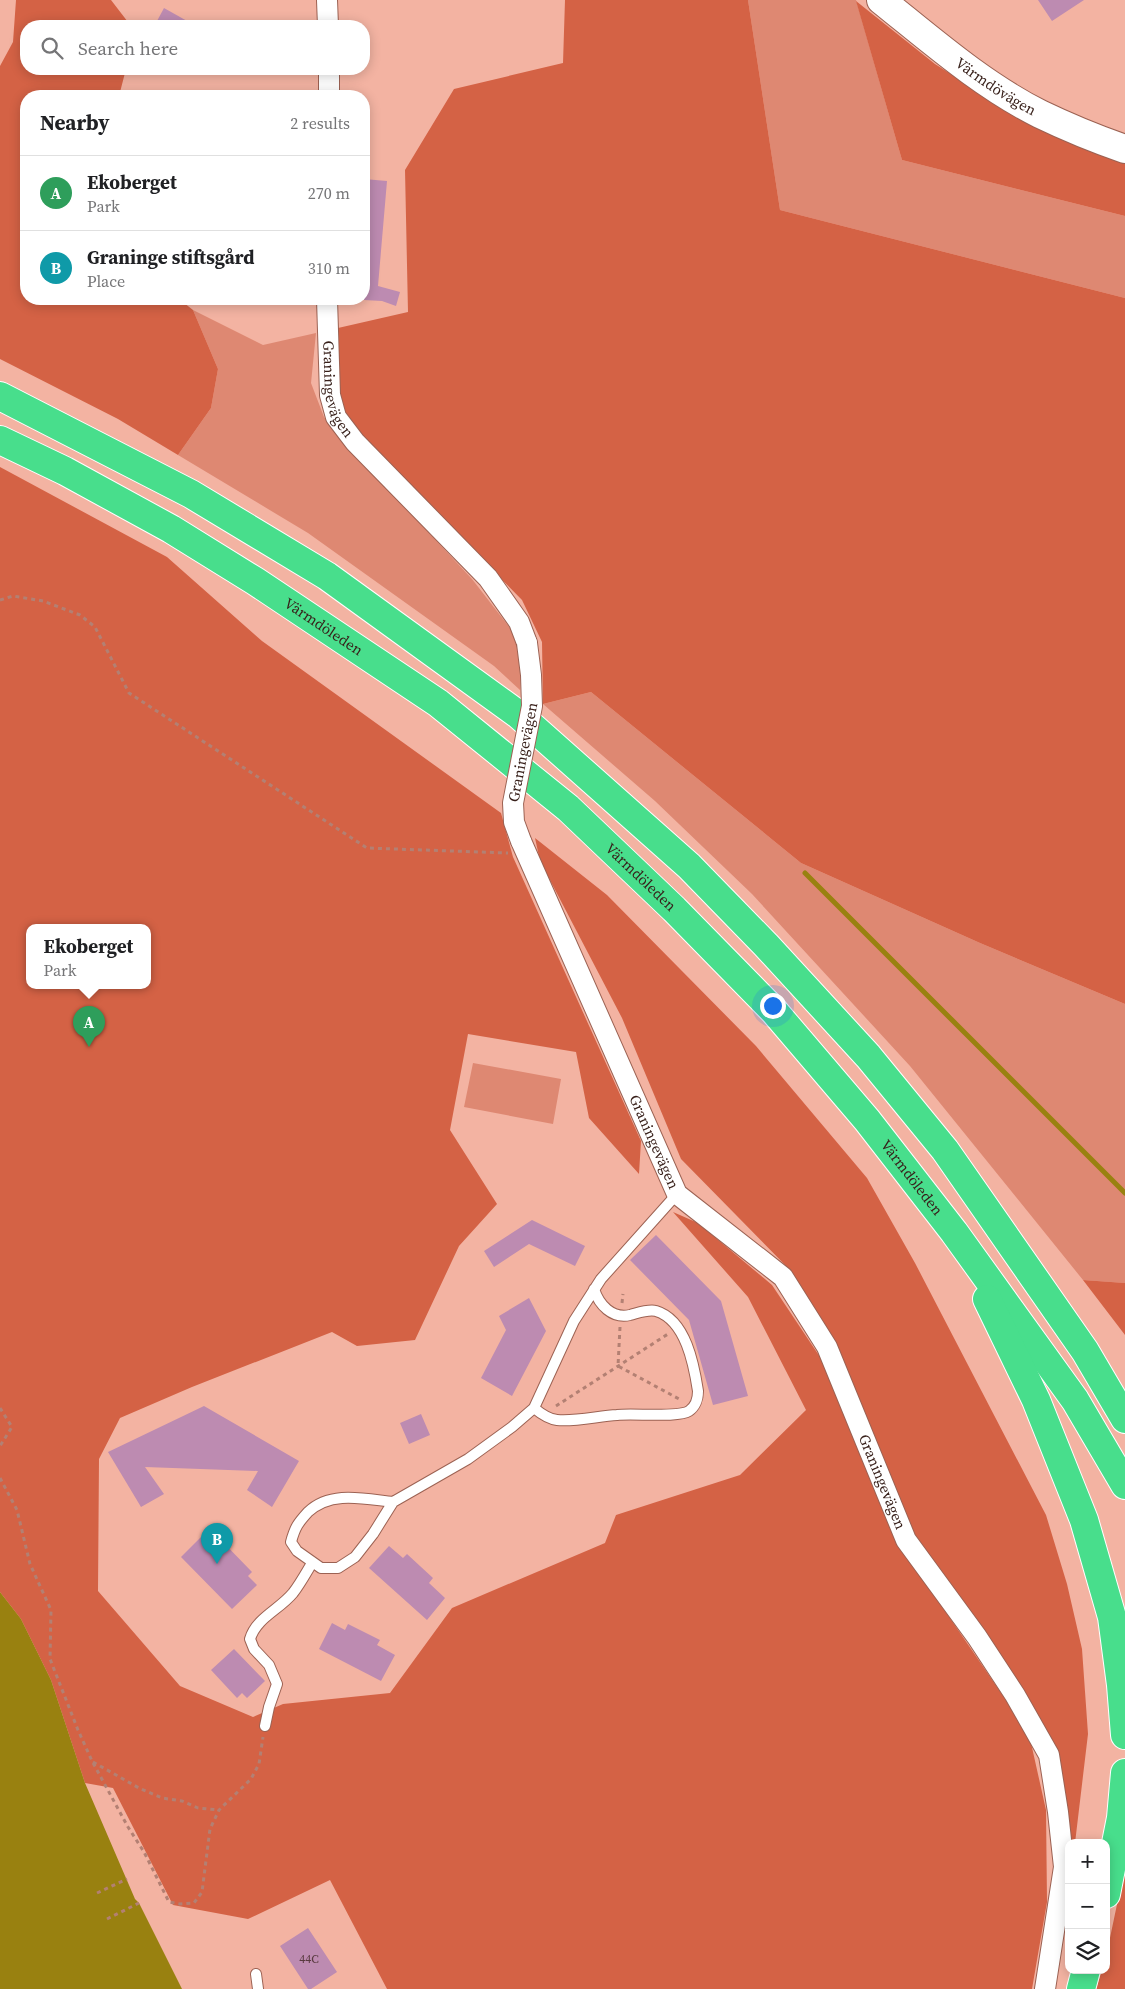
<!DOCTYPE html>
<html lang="en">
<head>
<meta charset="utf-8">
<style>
	:root { --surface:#fff; --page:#f6f6f6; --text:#202124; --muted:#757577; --line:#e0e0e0; --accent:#111827 }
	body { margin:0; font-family:"Source Serif 4",serif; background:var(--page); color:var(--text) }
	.controls { position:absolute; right:15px; bottom:15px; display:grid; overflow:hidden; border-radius:10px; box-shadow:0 2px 12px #0003 }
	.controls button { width:45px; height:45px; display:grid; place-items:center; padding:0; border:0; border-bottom:1px solid var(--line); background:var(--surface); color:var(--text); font:25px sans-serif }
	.you { position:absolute; left:772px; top:1005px; width:18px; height:18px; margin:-12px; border:4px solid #fff; border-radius:50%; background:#1a73e8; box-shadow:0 0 0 8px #1a73e833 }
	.badge { display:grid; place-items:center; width:32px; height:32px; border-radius:50%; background:var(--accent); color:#fff; font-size:16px; font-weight:700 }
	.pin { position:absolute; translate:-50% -41px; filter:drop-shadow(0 1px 2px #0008) }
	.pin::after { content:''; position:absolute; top:26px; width:18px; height:15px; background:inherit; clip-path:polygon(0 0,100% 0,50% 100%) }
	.popup { position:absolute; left:26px; top:924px; width:125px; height:65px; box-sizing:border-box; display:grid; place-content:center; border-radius:10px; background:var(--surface); filter:drop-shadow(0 1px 4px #0005); font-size:16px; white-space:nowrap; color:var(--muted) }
	.popup b { font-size:19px; color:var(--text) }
	.popup::after { content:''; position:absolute; left:50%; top:100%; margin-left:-10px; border:10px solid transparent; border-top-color:var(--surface) }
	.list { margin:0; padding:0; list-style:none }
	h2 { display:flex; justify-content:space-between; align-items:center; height:65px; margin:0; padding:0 20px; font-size:21px }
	h2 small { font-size:16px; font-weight:400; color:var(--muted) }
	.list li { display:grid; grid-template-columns:32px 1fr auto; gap:15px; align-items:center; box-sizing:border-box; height:75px; padding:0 20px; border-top:1px solid var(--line) }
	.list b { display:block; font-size:19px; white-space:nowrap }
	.list p { margin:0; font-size:16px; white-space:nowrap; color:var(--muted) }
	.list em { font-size:16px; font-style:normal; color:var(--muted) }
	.icon { flex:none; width:28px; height:28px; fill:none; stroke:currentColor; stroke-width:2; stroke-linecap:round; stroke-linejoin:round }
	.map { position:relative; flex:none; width:1125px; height:1989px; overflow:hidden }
	.search { position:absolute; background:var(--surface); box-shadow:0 2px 12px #0003; left:20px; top:20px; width:350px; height:55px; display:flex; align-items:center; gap:12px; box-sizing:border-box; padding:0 18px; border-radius:20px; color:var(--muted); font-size:19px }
	.panel { position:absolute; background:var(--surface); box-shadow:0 2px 12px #0003; left:20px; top:90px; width:350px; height:215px; border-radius:20px }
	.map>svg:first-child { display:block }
	.green { fill:#de8872 }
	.forest { fill:#d46245; fill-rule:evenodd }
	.water { fill:#998110 }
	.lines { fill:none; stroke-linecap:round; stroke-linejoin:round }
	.stream { stroke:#998110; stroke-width:5 }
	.building { fill:#bd8bb1 }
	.lane-casing { stroke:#9c6253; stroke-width:12 }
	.street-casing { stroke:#9c6253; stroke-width:22 }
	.secondary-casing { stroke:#9c6253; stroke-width:30 }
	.highway-casing { stroke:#fff; stroke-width:30 }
	.path { stroke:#b38073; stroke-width:3; stroke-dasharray:4 4; stroke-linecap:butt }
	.lane { stroke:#fff; stroke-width:10 }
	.street { stroke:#fff; stroke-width:20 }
	.secondary { stroke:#fff; stroke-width:28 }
	.highway { stroke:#48de8c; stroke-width:28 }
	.street-bridge-casing { stroke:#9c6253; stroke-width:22; stroke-linecap:butt }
	.street-bridge { stroke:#fff; stroke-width:20 }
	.labels { text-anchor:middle; stroke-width:4; stroke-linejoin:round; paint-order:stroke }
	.number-label { font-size:12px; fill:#583a3f }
	.street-label { font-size:15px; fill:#371f19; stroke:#f3b3a2 }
</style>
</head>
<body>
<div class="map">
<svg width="1125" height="1989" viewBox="0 0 1125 1989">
	<rect width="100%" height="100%" fill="#f3b3a2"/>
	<path class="green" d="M748 0H856L902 160 1125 216V298L780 210Z
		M193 310 263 345 316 333 311 383 324 417 348 446 472 579 513 632 521 663 520 690 494 666 308 533 178 455 211 408 218 369Z
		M591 692 801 863 980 943 1125 1004V1283L1083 1280 910 1066 752 894 655 801 543 704Z
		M473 1063 561 1079 553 1124 464 1107Z"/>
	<path class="forest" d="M16 0H111L131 26H26V69H126L119 96H26V299H179L193 310 218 369 211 408 178 455 118 419 0 359V66L13 42Z
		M565 0H748L780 210 1125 298V1004L980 943 801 863 591 692 543 704 542 642 522 600 360 436 345 416 337 391 338 328 408 312 405 170 454 89 563 63Z
		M856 1 935 64 990 99 1125 159V216L902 160Z
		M0 467 167 557 262 641 501 813 513 857 641 1141 639 1174 589 1118 576 1052 468 1034 450 1130 497 1204 459 1246 415 1340 357 1346 332 1332 192 1387 120 1418 99 1459 98 1591 180 1686 253 1717 283 1704 390 1693 452 1608 605 1543 616 1515 740 1475 806 1410 748 1297 673 1212 698 1223 772 1285 828 1369 896 1539 1029 1734 1046 1810 1047 1902 1032 1989H387L330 1880 248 1919 173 1905 113 1788 85 1783 51 1680 21 1619 0 1592ZM30 928H148V986H30Z
		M535 838 607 895 756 1046 867 1178 915 1263 1046 1515 1067 1584 1082 1649 1088 1734 1075 1843H1073L1064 1813 985 1633 915 1535 836 1345 790 1270 681 1159 622 1018 540 861Z
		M1083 1280 1125 1283V1335Z
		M1125 1866V1989H1096L1102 1970H1106V1957Z"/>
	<path class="water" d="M0 1592 21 1619 51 1680 85 1783 135 1899 139 1903 182 1989H0Z"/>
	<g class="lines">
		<path class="stream" d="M805 873 1125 1193"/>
	</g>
	<path class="building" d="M1038 0H1084L1052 21Z
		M164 8 196 26H167L157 21Z
		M364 179 387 181 378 286 400 292 396 306 382 301 364 300Z
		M532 1220 585 1246 575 1266 529 1244 494 1267 484 1251Z
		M656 1235 721 1301 748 1396 713 1405 689 1320 630 1260Z
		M529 1298 546 1331 512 1396 481 1378 506 1330 499 1316Z
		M204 1406 299 1461 272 1507 247 1490 258 1471 145 1467 164 1494 141 1507 108 1452Z
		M421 1414 430 1435 409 1444 400 1423Z
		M204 1534 214 1544 219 1538 252 1572 248 1576 257 1585 232 1609 181 1557Z
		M389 1546 403 1558 407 1554 433 1578 429 1583 445 1598 427 1620 369 1568Z
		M332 1623 345 1630 348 1624 380 1640 377 1645 395 1655 381 1681 319 1649Z
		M234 1649 265 1681 247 1698 242 1693 237 1698 211 1670Z
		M308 1928 337 1972 311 1989H308L280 1946Z"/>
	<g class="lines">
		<defs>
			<path id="lane" d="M534 1408C540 1413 548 1419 557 1420 574 1422 599 1416 617 1415 633 1413 678 1418 689 1411 695 1407 698 1399 698 1391 694 1365 686 1320 656 1311 648 1309 638 1313 630 1315 612 1319 599 1305 594 1289
				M393 1502C365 1499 331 1490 308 1512 298 1523 295 1527 291 1542L297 1551 321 1568H338L355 1557 373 1534 393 1502 468 1459 512 1427 534 1408 574 1321 601 1279 677 1194
				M265 1726 269 1707 277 1684 269 1665 254 1649 250 1639C256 1618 279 1610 293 1593 300 1584 306 1573 312 1563
				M256 1974 258 1989"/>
			<g id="street">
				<path d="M327 0 328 26"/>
				<path d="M329 69V96"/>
				<path id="s1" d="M327 299 330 395 336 417 355 442 488 578 519 622 527 643"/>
				<path id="s2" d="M521 841 677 1194 783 1277 827 1347 906 1540 977 1637 1015 1695 1049 1755 1058 1812 1064 1867 1045 1989"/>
			</g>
			<g id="secondary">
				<path id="s3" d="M881 0C931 40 982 85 1040 114 1067 127 1096 139 1125 149"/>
			</g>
			<g id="highway">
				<path d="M0 396 191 494 327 576 519 715 689 866 766 945 868 1056 945 1150 1085 1351 1125 1419"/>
				<path id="s4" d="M0 440 65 471 171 529 255 581 438 703 568 808 674 909 774 1011 867 1120 954 1232 1075 1400 1125 1485"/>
				<path d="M987 1299 1036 1400 1084 1520 1112 1617 1121 1685 1125 1735"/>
				<path d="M1106 1894 1121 1818 1125 1773"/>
				<path d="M1081 1989 1086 1970"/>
			</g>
		</defs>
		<use href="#lane" class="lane-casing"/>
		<use href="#street" class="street-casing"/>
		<use href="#secondary" class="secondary-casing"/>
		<use href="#highway" class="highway-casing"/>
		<path class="path" d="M0 600 13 596 43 601 80 615 95 627 129 693 367 848 508 853
			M622 1303 623 1294
			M620 1327 618 1366 681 1400
			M556 1406 668 1334
			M0 1408 12 1427 0 1446
			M0 1478 17 1510 30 1564 51 1610 50 1659 78 1730 92 1761 128 1827 144 1852 169 1902 180 1904 194 1903 202 1892 210 1829 219 1810 251 1779 259 1764 263 1737
			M93 1762 139 1788 162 1798 182 1801 198 1808 219 1810
			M97 1893 127 1879
			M107 1919 139 1903"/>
		<use href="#lane" class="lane"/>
		<use href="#street" class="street"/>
		<use href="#secondary" class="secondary"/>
		<use href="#highway" class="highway"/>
		<defs>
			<g id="street-bridge">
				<path id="s5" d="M521 841 514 822 513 803 532 706 531 675 527 643"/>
			</g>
		</defs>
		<use href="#street-bridge" class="street-bridge-casing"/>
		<use href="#street-bridge" class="street-bridge"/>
	</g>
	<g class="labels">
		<g class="number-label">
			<text x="309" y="1963">44C</text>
		</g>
		<g class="street-label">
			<text dy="5" stroke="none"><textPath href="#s3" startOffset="144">Värmdövägen</textPath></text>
			<text dy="5" stroke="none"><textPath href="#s1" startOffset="92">Graningevägen</textPath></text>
			<text dy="5" stroke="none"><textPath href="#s4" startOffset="374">Värmdöleden</textPath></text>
			<text dy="5" stroke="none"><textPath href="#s5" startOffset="91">Graningevägen</textPath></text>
			<text dy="5" stroke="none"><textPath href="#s4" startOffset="779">Värmdöleden</textPath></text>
			<text dy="5" stroke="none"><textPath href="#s2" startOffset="329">Graningevägen</textPath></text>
			<text dy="5" stroke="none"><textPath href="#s4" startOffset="1184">Värmdöleden</textPath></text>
			<text dy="5" stroke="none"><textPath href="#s2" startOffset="749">Graningevägen</textPath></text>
		</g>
	</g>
</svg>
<div class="controls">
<button>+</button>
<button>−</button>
<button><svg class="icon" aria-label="layers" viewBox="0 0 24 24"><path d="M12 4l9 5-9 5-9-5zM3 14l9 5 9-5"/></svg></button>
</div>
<div class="you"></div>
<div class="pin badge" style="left:89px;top:1047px;background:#2e9e5b">A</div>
<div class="popup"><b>Ekoberget</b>Park</div>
<div class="pin badge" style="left:217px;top:1564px;background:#0f9aa8">B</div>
<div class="search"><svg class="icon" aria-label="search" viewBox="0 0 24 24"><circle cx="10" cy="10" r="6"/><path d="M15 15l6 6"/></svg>Search here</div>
<section class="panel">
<h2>Nearby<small>2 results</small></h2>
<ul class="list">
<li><span class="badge" style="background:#2e9e5b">A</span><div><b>Ekoberget</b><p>Park</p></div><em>270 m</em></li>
<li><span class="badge" style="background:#0f9aa8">B</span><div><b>Graninge stiftsgård</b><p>Place</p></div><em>310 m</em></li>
</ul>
</section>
</div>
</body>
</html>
